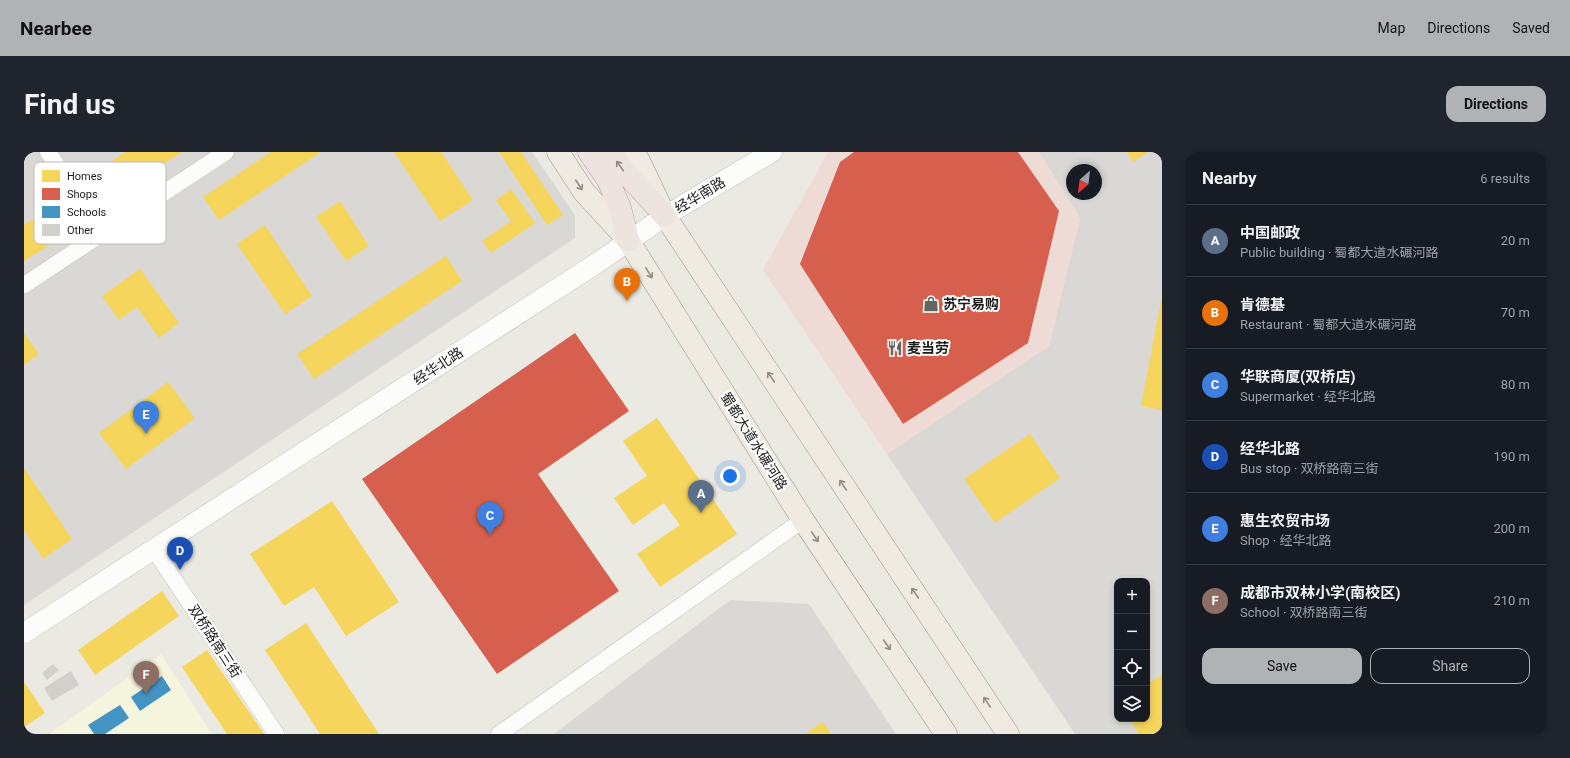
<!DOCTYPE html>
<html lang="en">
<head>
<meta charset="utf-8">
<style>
	:root { --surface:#171b24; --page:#20242c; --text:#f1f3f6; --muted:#9ea1a6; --line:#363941; --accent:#b1b2b3 }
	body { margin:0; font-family:Roboto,"Noto Sans SC",sans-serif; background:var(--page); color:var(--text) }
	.controls { position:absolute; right:12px; bottom:12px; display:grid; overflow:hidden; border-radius:8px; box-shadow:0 2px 6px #0003 }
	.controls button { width:36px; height:36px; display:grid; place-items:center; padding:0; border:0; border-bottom:1px solid var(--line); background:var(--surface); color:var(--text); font:20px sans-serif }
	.compass { position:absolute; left:1042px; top:12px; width:36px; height:36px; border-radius:50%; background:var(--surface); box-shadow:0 2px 6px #0003; rotate:208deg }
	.you { position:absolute; left:706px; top:324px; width:14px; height:14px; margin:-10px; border:3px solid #fff; border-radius:50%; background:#1a73e8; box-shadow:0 0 0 6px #1a73e833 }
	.badge { display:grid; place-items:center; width:26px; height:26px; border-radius:50%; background:var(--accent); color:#fff; font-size:13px; font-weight:700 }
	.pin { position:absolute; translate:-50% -33px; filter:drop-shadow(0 1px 2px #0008) }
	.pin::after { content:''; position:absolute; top:21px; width:14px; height:12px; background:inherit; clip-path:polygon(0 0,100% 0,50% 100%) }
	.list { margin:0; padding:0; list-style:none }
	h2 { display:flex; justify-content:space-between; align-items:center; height:52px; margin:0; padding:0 16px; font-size:17px }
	h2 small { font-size:13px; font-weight:400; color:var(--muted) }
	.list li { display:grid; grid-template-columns:26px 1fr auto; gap:12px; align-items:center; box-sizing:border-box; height:72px; padding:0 16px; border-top:1px solid var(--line) }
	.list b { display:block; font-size:15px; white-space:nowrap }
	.list p { margin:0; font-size:13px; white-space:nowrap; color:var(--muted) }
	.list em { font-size:13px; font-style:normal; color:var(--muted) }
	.actions { display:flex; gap:8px; padding:12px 16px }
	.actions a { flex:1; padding:9px 0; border:1px solid var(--accent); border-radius:12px; text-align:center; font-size:14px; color:var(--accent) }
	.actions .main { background:var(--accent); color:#111 }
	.icon { flex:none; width:22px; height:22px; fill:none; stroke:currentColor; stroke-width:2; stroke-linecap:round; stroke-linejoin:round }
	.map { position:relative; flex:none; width:1138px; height:582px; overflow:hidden; border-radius:12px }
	header { display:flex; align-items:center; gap:24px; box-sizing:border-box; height:56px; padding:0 20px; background:var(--accent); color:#111 }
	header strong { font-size:19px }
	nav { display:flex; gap:22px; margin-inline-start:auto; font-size:14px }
	.intro { display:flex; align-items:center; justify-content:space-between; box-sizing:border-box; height:96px; padding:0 24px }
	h1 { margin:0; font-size:28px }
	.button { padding:10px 18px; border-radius:12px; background:var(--accent); color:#111; font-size:14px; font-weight:700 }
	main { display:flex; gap:24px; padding:0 24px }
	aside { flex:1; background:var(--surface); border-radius:12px; box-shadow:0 2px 6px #0003 }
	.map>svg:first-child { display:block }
	.residential { fill:#d9d8d4; fill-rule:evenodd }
	.commercial { fill:#eedbd6 }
	.education { fill:#f4f5dc }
	.homes { fill:#f6d55c }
	.shops { fill:#d6604d }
	.schools { fill:#4393c3 }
	.building { fill:#d3d0cb }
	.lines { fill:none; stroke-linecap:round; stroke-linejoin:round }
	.minor-casing { stroke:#c2c2bf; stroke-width:17 }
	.tertiary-casing { stroke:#c2c2bf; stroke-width:21 }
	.primary-casing { stroke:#a09780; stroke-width:23 }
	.trunk-casing { stroke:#c299a2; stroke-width:23 }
	.minor { stroke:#fcfcfb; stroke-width:16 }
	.tertiary { stroke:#fcfcfb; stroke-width:20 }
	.primary { stroke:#f0ebe2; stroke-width:22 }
	.trunk { stroke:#ede4e0; stroke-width:22 }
	.oneway { stroke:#8e8a87 }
	.oneway2 { stroke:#908d88 }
	.labels { text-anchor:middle; stroke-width:4; stroke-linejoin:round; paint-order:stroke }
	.street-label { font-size:14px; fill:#1b1b1b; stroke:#fff }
	.poi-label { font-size:14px; font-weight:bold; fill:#1b1b1b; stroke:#fff; text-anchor:start }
	.key { fill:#fff; stroke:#bbb; stroke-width:1 }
	.key-label { font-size:11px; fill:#1b1b1b }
</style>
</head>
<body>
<header>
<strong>Nearbee</strong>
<nav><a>Map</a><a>Directions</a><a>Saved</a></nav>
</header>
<div class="intro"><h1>Find us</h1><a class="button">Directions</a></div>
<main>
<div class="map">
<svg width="1138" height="582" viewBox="0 0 1138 582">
	<rect width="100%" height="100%" fill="#eae9e2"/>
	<path class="residential" d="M0 0H508L551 63V86L0 453Z
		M1015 0H1138V582H1051L863 302 1025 194 1056 66ZM1048 18H1072V42H1048ZM1093 429H1123V567H1093Z
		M706 448 785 452 872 582H530Z"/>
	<path class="commercial" d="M804 0H1015L1056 66 1025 194 863 302 739 118Z"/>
	<path class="education" d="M137 502 188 582H25Z"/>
	<path class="homes" d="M102 0H158L93 42 77 16Z
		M247 0H297L195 68 179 45Z
		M370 0H417L449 48 416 69Z
		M475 0H497L539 63 523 73Z
		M1103 0H1124L1109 10Z
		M487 37 511 71 467 101 458 89 487 69 472 48Z
		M316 49 345 94 322 109 292 65Z
		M35 50 52 76 0 109V73Z
		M241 73 288 144 261 162 213 92Z
		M422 104 438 129 290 227 273 202Z
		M116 117 155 171 135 186 113 155 95 168 78 144Z
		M1137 148H1138V258L1117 254Z
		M0 181 15 202 0 213Z
		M144 230 171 266 102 317 75 281Z
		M633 266 713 382 636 435 613 402 656 373 640 351 609 373 590 346 623 324 599 289Z
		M1006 282 1036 326 971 371 940 327Z
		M0 316 48 387 19 407 0 378Z
		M308 349 375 450 322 484 290 435 260 454 226 402Z
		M138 439 155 464 71 523 54 498Z
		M282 471 355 582H296L241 498Z
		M183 498 240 582H203L158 515Z
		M1138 523V582H1115L1105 567H1123V532Z
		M0 530 21 561 0 575Z
		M799 570 807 582H781Z"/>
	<path class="shops" d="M830 0H994L1035 59 1004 191 879 272 776 112 816 10Z
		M551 181 605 259 514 322 595 439 473 522 338 327Z"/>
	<path class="schools" d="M138 524 147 538 116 559 107 545Z
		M96 553 105 566 81 582H70L64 573Z"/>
	<path class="building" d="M29 512 35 518 23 528 18 521Z
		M47 519 55 533 28 549 20 536Z"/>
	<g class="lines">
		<defs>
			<path id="minor" d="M24 0 78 81
				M0 133 202 0
				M130 397 252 582
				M475 582 779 368"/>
			<path id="tertiary" d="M0 481 573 111 641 64 748 0"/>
			<path id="primary" d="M534 0 560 40 604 88 779 368 922 582
				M609 0 615 9 641 64 984 582"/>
			<path id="trunk" d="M565 0 584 28 596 56 604 88
				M587 0 599 18 641 64"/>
		</defs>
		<use href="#minor" class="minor-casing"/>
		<use href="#tertiary" class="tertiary-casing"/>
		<use href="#primary" class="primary-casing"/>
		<use href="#trunk" class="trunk-casing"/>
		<use href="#minor" class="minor"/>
		<use href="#tertiary" class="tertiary"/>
		<use href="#primary" class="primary"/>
		<use href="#trunk" class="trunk"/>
	</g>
	<defs><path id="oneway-shaft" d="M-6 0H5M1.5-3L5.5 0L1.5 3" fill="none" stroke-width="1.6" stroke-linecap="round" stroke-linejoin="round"/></defs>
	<use class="oneway" href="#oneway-shaft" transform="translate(596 14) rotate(-125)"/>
	<g class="oneway2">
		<use href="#oneway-shaft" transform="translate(555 33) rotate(57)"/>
		<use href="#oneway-shaft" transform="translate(625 121) rotate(58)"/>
		<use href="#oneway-shaft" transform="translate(747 225) rotate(-124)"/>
		<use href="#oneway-shaft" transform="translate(819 333) rotate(-124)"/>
		<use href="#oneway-shaft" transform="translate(791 385) rotate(56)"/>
		<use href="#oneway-shaft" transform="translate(891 441) rotate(-124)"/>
		<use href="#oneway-shaft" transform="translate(863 493) rotate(56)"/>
		<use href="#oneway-shaft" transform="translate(963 550) rotate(-124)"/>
	</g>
	<defs>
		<symbol id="shop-bare" viewBox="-9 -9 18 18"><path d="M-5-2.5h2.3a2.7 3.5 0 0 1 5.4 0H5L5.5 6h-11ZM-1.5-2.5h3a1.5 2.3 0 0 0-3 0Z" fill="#636361" stroke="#fff" stroke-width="2.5" paint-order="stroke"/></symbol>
		<symbol id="restaurant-bare" viewBox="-9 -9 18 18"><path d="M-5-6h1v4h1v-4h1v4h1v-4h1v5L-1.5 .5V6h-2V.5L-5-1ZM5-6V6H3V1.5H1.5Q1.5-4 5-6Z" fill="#636361" stroke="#fff" stroke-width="2.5" paint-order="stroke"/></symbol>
	</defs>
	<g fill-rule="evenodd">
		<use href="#shop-bare" x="896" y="141" width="22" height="22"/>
		<use href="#restaurant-bare" x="860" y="185" width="22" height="22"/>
	</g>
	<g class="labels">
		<g class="street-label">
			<text transform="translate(676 43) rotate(-31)" y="5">经华南路</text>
			<text transform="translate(414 214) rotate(-33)" y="5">经华北路</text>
			<text transform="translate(730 289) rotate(58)" y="5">蜀都大道水碾河路</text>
			<text transform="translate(191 489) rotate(57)" y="5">双桥路南三街</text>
		</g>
		<g class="poi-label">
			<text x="919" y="157">苏宁易购</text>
			<text x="883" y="201">麦当劳</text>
		</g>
	</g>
	<rect x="10" y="10" width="132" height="82" rx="6" class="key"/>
	<rect x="18" y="18" width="18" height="12" fill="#f6d55c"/>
	<rect x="18" y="36" width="18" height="12" fill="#d6604d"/>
	<rect x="18" y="54" width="18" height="12" fill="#4393c3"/>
	<rect x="18" y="72" width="18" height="12" fill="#d3d0cb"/>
	<g class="key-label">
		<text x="43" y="28">Homes</text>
		<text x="43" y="46">Shops</text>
		<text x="43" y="64">Schools</text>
		<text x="43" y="82">Other</text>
	</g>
</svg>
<div class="controls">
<button>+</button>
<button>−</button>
<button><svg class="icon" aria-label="locate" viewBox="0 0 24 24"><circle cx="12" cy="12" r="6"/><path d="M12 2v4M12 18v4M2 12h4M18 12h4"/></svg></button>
<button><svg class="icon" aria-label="layers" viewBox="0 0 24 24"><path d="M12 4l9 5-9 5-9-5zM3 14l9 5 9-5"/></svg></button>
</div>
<svg class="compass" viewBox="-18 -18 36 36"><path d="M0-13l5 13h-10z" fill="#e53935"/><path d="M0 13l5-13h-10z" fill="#9ea1a6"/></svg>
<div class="you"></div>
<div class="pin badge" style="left:677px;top:361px;background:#5c6f8a">A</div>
<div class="pin badge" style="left:603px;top:149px;background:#e8710a">B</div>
<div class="pin badge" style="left:466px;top:383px;background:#3f7fe0">C</div>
<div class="pin badge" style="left:156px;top:418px;background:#1a4fb4">D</div>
<div class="pin badge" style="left:122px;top:282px;background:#3f7fe0">E</div>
<div class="pin badge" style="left:122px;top:542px;background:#8d6e63">F</div>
</div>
<aside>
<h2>Nearby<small>6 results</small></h2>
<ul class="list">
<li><span class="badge" style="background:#5c6f8a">A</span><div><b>中国邮政</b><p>Public building · 蜀都大道水碾河路</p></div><em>20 m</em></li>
<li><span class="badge" style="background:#e8710a">B</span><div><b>肯德基</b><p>Restaurant · 蜀都大道水碾河路</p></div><em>70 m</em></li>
<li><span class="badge" style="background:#3f7fe0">C</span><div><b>华联商厦(双桥店)</b><p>Supermarket · 经华北路</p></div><em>80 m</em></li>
<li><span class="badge" style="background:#1a4fb4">D</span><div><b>经华北路</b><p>Bus stop · 双桥路南三街</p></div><em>190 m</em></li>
<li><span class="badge" style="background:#3f7fe0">E</span><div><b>惠生农贸市场</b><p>Shop · 经华北路</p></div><em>200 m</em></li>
<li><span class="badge" style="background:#8d6e63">F</span><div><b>成都市双林小学(南校区)</b><p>School · 双桥路南三街</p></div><em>210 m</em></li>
</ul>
<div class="actions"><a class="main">Save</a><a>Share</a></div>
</aside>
</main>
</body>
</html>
